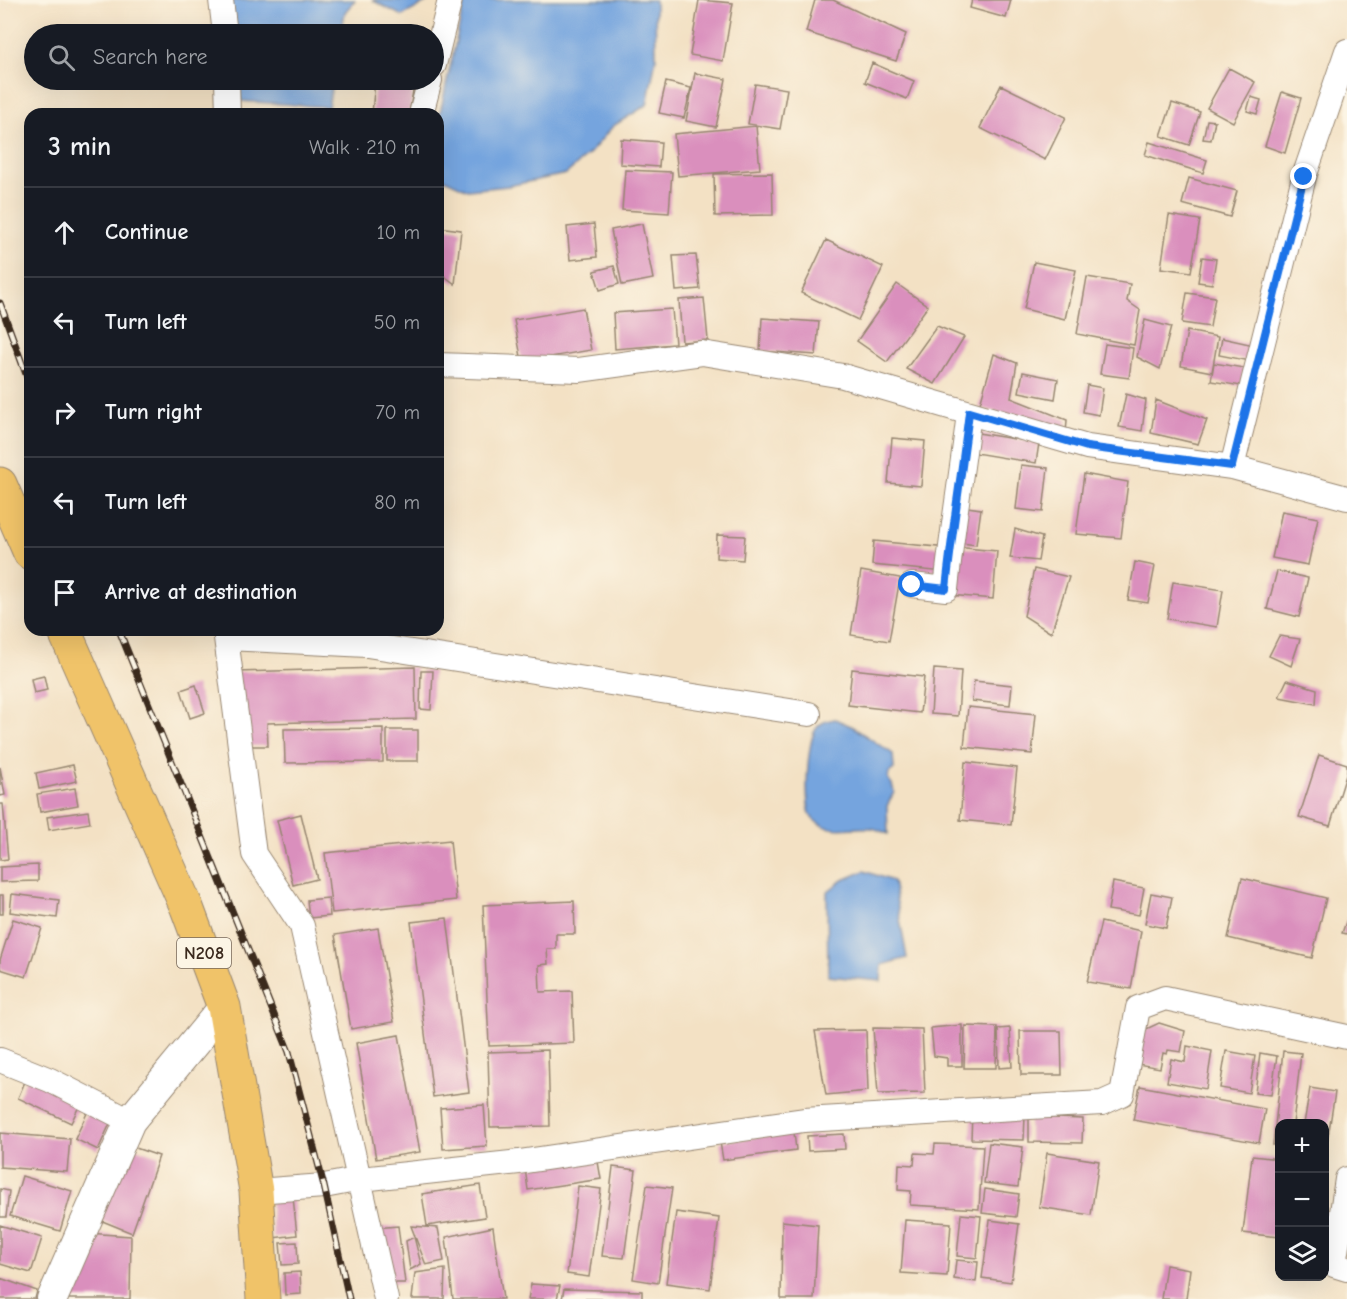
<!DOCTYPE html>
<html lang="en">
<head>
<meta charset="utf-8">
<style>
	:root { --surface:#171b24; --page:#242831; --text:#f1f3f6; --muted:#9ea1a6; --line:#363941 }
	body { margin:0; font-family:"Comic Neue",sans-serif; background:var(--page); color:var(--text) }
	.controls { position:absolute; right:18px; bottom:18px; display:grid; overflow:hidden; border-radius:12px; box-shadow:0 6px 24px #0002 }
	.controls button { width:54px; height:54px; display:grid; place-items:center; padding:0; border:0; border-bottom:2px solid var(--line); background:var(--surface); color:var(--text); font:30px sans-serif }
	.stop { position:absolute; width:18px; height:18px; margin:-14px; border:4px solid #1a73e8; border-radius:50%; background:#fff }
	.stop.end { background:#1a73e8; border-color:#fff; box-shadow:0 2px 6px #0008 }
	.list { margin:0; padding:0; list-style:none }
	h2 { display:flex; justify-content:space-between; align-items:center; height:78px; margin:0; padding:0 24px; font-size:26px }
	h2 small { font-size:20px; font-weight:400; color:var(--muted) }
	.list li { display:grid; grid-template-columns:39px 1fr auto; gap:18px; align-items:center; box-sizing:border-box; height:90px; padding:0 24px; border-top:2px solid var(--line) }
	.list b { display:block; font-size:22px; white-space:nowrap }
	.list em { font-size:20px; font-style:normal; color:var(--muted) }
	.icon { flex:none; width:33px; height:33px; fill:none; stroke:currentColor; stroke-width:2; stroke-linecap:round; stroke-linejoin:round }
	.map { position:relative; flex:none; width:1347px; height:1299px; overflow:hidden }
	.search { position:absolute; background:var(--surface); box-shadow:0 6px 24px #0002; left:24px; top:24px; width:420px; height:66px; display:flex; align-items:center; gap:15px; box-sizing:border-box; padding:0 21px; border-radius:33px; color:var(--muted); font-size:22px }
	.panel { position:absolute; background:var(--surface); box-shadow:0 6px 24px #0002; left:24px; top:108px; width:420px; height:528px; border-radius:18px }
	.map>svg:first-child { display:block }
	.water { fill:#75a4de; stroke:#58677e; stroke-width:1.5 }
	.building { fill:#da8fbd }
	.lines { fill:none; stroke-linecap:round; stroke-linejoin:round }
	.minor-casing { stroke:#978671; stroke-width:26 }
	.tertiary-casing { stroke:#978671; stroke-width:32 }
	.trunk-casing { stroke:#978671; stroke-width:35 }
	.minor { stroke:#fff; stroke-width:24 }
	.tertiary { stroke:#fff; stroke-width:30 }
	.trunk { stroke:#f0c369; stroke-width:33 }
	.rail-casing { stroke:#3b2a1e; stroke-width:7 }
	.rail { stroke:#fcf5e5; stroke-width:4.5; stroke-dasharray:14; stroke-linecap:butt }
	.route { stroke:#1a73e8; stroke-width:8 }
	.labels { text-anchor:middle; stroke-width:6; stroke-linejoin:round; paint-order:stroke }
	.shield { fill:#fcf5e5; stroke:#75675a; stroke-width:1.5 }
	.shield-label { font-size:18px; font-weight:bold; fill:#3b2a1e }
</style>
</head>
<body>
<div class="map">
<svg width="1347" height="1299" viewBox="0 0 1347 1299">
	<rect width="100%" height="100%" fill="#fcf5e5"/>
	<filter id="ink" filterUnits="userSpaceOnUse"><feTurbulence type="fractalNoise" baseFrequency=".0167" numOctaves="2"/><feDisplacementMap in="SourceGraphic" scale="12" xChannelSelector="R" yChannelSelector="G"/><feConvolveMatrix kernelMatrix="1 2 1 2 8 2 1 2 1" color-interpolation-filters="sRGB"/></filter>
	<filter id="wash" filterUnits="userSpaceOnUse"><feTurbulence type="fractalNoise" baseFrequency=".008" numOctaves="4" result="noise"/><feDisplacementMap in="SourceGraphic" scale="24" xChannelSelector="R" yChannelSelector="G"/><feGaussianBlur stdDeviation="1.35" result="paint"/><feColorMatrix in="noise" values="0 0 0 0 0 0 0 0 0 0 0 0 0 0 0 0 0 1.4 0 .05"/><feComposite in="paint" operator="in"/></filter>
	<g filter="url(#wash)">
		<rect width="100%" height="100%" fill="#f3e1c4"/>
		<path class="water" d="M229 0H355L345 12 341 34H233Z
			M372 0H431L402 16Z
			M465 0H655L656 58 647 105 613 126 590 153 566 174 508 186 468 190 438 176V122Z
			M238 80H333L328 107 240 101Z
			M835 719 851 726 893 754 894 769 889 773 888 779 892 784 894 792 887 806 888 834C882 832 876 828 870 828 850 826 830 835 813 819 803 808 807 741 816 729 820 722 828 720 835 719Z
			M864 871 893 881 907 958 882 965 881 981 828 976 827 892 841 881Z"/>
		<g id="blocks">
			<path class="building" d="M699 0 733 3 723 61 690 55Z
				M815 0H833L906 34 896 61 806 32Z
				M972 0H1011L1006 18 970 8Z
				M872 63 914 81 907 99 865 82Z
				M1229 68 1255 82 1233 122 1207 108Z
				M695 73 726 79 716 127 686 121Z
				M375 80H415L409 114H372Z
				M666 82 691 88 684 118 659 113Z
				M755 84 787 89 780 129 748 124Z
				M1001 85 1066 117 1045 160 980 128Z
				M1282 92 1301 98 1285 153 1265 146Z
				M1251 97 1261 100 1257 114 1247 111Z
				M1172 103 1200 112 1189 145 1161 136Z
				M1207 120 1215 121 1211 140 1203 139Z
				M756 126 760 169 678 176 674 134Z
				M621 139 661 142 659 167 620 164Z
				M1149 142 1207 160 1203 173 1145 155Z
				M625 170 672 172 669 213 622 210Z
				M772 173 773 215 715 216 714 174Z
				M1189 178 1237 191 1230 217 1182 204Z
				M1169 215 1200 220 1191 272 1161 268Z
				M594 224 597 257 570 260 567 227Z
				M642 224 653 279 622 285 611 230Z
				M438 227 461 230 455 284 438 271Z
				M826 240 883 267 858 320 801 293Z
				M696 255 700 289 676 291 673 256Z
				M1202 257 1216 259 1212 284 1198 282Z
				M1034 262 1076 270 1065 319 1024 309Z
				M614 266 619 284 600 290 594 271Z
				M1087 277 1130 284 1127 301 1140 310 1134 345 1077 334Z
				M897 284 928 306 887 362 857 341Z
				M1187 293 1215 297 1210 327 1182 323Z
				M704 298 708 340 682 342 679 300Z
				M583 308 591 350 522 362 514 320Z
				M672 309 675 344 615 349 613 313Z
				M762 318 819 322 816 355 760 351Z
				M1145 320 1171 327 1160 369 1137 357Z
				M937 326 964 337 935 384 906 369Z
				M1187 331 1218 337 1212 372 1181 366Z
				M1222 338 1254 345 1250 361 1219 355Z
				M1105 344 1133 348 1129 378 1100 374Z
				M994 354 1017 363 1011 398 1067 420 1066 434 979 407Z
				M1214 363 1244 368 1241 386 1211 381Z
				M1023 372 1058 379 1055 399 1019 392Z
				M1087 385 1103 388 1099 415 1083 412Z
				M1126 394 1146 400 1142 431 1119 427Z
				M1156 400 1207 420 1198 444 1151 433Z
				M978 433 1039 443 1036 463 975 453Z
				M892 438 925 441 921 486 888 483Z
				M1021 465 1048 468 1043 512 1016 509Z
				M1084 474 1128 482 1121 538 1076 534Z
				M960 506 981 509 976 545 954 542Z
				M1282 511 1318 518 1308 565 1272 558Z
				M1015 529 1042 537 1038 561 1010 558Z
				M717 535 745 536 743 560 716 558Z
				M874 541 948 548 945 572 872 565Z
				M955 547 997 551 993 599 950 595Z
				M1135 562 1155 566 1148 603 1128 600Z
				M1034 569 1069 577 1051 633 1024 616Z
				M861 571 900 578 889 641 851 635Z
				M1277 571 1308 578 1299 617 1267 609Z
				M1173 582 1223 590 1217 627 1167 619Z
				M1279 636 1300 639 1291 666 1269 656Z
				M415 667 416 719 267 723 268 746H245L237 672Z
				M852 669 924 677 920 713 848 705Z
				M934 669 961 671 958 716 931 714Z
				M421 671H433L431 710 420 709Z
				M44 676 47 690 34 693 31 679Z
				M1287 680 1317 689 1316 704 1279 697Z
				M974 681 1012 685 1010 705 972 701Z
				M196 685 205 713 190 718 181 690Z
				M968 707 1036 714 1032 754 964 747Z
				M383 728V762L285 763 284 729Z
				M387 730H418V761H387Z
				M1319 755 1347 764V772L1330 826 1299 817Z
				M965 762 1017 768 1011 825 960 820Z
				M73 765 77 781 39 789 36 773Z
				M0 767 5 795 0 796Z
				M75 788 78 805 40 812 37 794Z
				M0 804H3L8 859 0 860Z
				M88 811 90 823 49 830 47 817Z
				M301 814 317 879 293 885 277 820Z
				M450 840 456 900 332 913 325 853Z
				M38 865V881L0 882V867Z
				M1242 878 1326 898 1312 958 1228 938Z
				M1113 882 1144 888 1139 915 1108 910Z
				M1151 893 1172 897 1166 928 1145 924Z
				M12 894 59 900 57 918 10 912Z
				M0 895H3V914H0Z
				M328 898 330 916 309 918 307 900Z
				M574 901 575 934H556V949H547L548 964 539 965 540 992 572 991 574 1043 489 1046 483 905Z
				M447 918 469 1092 433 1097 411 922Z
				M13 919 42 928 26 977 0 969V960Z
				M1347 919V934L1342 933Z
				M1101 922 1141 931 1131 989 1087 982Z
				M378 928 394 1022 351 1029 335 935Z
				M1159 1023 1185 1031 1181 1052 1168 1050 1167 1054 1163 1053 1160 1068 1137 1064 1142 1031Z
				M962 1025V1066H947V1058L934 1056 931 1028Z
				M965 1026 997 1027 996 1068H964Z
				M873 1028 922 1029 925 1093 878 1094Z
				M1010 1028 1012 1067 999 1068 998 1029Z
				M866 1030 868 1091 826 1095 815 1031Z
				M1020 1031H1061L1062 1075H1021Z
				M399 1035 420 1152 376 1159 356 1043Z
				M1187 1046 1212 1051 1206 1089 1167 1082 1171 1059 1185 1062Z
				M548 1050 550 1126 490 1127 488 1052Z
				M1226 1051 1255 1056 1249 1093 1220 1088Z
				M1283 1051 1301 1053 1293 1124H1280V1146L1273 1145Z
				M1260 1053 1277 1056 1271 1095 1255 1093Z
				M27 1077 81 1102 71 1123 18 1098Z
				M1140 1086 1265 1109 1259 1143 1133 1120Z
				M1310 1088 1335 1092 1326 1150 1324 1124H1304Z
				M484 1105 487 1146 443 1149 440 1108Z
				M89 1109 112 1119 98 1150 75 1139Z
				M972 1115 1025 1116 1024 1140 971 1139Z
				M1029 1117 1083 1119 1082 1143 1029 1142Z
				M794 1132 796 1150 723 1160 720 1142Z
				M0 1133 70 1139 67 1172 0 1167Z
				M844 1134 845 1149 808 1151 807 1136Z
				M989 1143 1023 1147 1018 1187 984 1183Z
				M935 1144 983 1146 979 1209 910 1205 911 1191 898 1190 899 1164 914 1165 915 1153 934 1154Z
				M127 1145 159 1156 132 1233 95 1218Z
				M1047 1153 1099 1161 1091 1215 1039 1207Z
				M597 1156 601 1179 528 1190 525 1168Z
				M1252 1156 1280 1159V1237L1243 1233Z
				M613 1167 636 1170 624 1258 602 1256Z
				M22 1176 72 1191 60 1231 10 1216Z
				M480 1185 485 1217 427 1226 422 1194Z
				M647 1185 672 1188 658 1283 633 1279Z
				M578 1186 601 1189 589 1277 567 1274Z
				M0 1189 9 1191 6 1217H0Z
				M985 1189 1019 1194 1016 1217 982 1213Z
				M293 1197 297 1235 273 1238 270 1199Z
				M676 1212 719 1218 710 1289 666 1283Z
				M961 1214 981 1216 977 1258 957 1256Z
				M905 1220 951 1223 947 1276 901 1273Z
				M990 1220 1019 1224 1011 1282 982 1278Z
				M782 1221 818 1225 814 1299H781Z
				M0 1225 42 1238 31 1273 0 1264Z
				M398 1226 405 1283H387L375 1228Z
				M411 1226 438 1228 444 1261 426 1265Z
				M493 1227 503 1299H453L446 1237Z
				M86 1233 131 1236 130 1299H60Z
				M414 1237 421 1264 410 1270 406 1241Z
				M297 1242 298 1264 282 1265 280 1243Z
				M956 1260 978 1262 976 1282 954 1279Z
				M1166 1265 1190 1269 1186 1299H1161Z
				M445 1269 444 1299H412L415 1273Z
				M300 1272 301 1294 285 1295 284 1273Z
				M0 1278 37 1291 35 1299H0Z
				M531 1284 560 1286 557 1299H528Z
				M564 1289 642 1291V1299H562Z"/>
		</g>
	</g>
	<g filter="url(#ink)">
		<use href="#blocks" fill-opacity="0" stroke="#978671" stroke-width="1.5"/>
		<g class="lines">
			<defs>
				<path id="minor" d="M221 0 225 34
					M434 65 450 0
					M227 80 228 114
					M421 114 430 80
					M438 365 579 370 702 353 843 376 1087 447 1232 467 1347 498
					M1232 467 1304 177 1347 51
					M912 585 946 589C952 530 962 472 969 413
					M225 630 254 854 302 926 386 1299
					M226 638 367 645 809 714
					M0 1060 50 1080 130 1121
					M1347 1179 1334 1265 1347 1269
					M256 1191 324 1186 361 1179 519 1162 804 1120 1102 1103 1122 1094 1138 1008 1165 998 1347 1037"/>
				<path id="tertiary" d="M52 1299 130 1121 224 1007"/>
				<path id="trunk" d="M0 484 30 553
					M64 630 187 908 224 1007 256 1191 263 1299"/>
			</defs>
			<use href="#minor" class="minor-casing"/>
			<use href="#tertiary" class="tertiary-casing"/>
			<use href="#trunk" class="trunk-casing"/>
			<use href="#minor" class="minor"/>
			<use href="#tertiary" class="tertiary"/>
			<use href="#trunk" class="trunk"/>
			<defs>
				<path id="rail" d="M0 303 30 385
					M119 630 289 1052 324 1186 349 1299"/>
			</defs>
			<use href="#rail" class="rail-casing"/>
			<use href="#rail" class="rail"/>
		</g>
	</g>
	<g class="lines" filter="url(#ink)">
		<path class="route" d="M912 585 946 589C952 530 962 472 969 412L1087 447 1232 466 1304 177"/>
	</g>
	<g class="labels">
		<rect class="shield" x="177" y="938" width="54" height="30" rx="4.5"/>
		<g class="shield-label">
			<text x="204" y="959">N208</text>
		</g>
	</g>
</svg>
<div class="controls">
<button>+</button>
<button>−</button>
<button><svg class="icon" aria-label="layers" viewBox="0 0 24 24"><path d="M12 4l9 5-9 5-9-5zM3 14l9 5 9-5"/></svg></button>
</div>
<div class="stop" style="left:912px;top:585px"></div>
<div class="stop end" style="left:1304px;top:177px"></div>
<div class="search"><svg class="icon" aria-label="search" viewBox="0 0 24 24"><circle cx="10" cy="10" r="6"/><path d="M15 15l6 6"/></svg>Search here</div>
<section class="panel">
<h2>3 min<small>Walk · 210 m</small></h2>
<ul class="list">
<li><svg class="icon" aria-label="ahead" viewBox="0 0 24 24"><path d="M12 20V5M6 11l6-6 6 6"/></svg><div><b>Continue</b></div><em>10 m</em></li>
<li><svg class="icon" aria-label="left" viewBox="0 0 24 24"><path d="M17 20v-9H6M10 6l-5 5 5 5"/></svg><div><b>Turn left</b></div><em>50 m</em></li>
<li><svg class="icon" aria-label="right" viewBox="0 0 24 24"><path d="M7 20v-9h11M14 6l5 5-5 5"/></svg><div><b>Turn right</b></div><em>70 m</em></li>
<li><svg class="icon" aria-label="left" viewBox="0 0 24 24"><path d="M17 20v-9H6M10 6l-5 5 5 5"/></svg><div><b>Turn left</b></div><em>80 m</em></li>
<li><svg class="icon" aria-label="arrive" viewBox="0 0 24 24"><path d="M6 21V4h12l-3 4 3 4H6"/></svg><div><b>Arrive at destination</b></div></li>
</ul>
</section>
</div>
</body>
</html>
